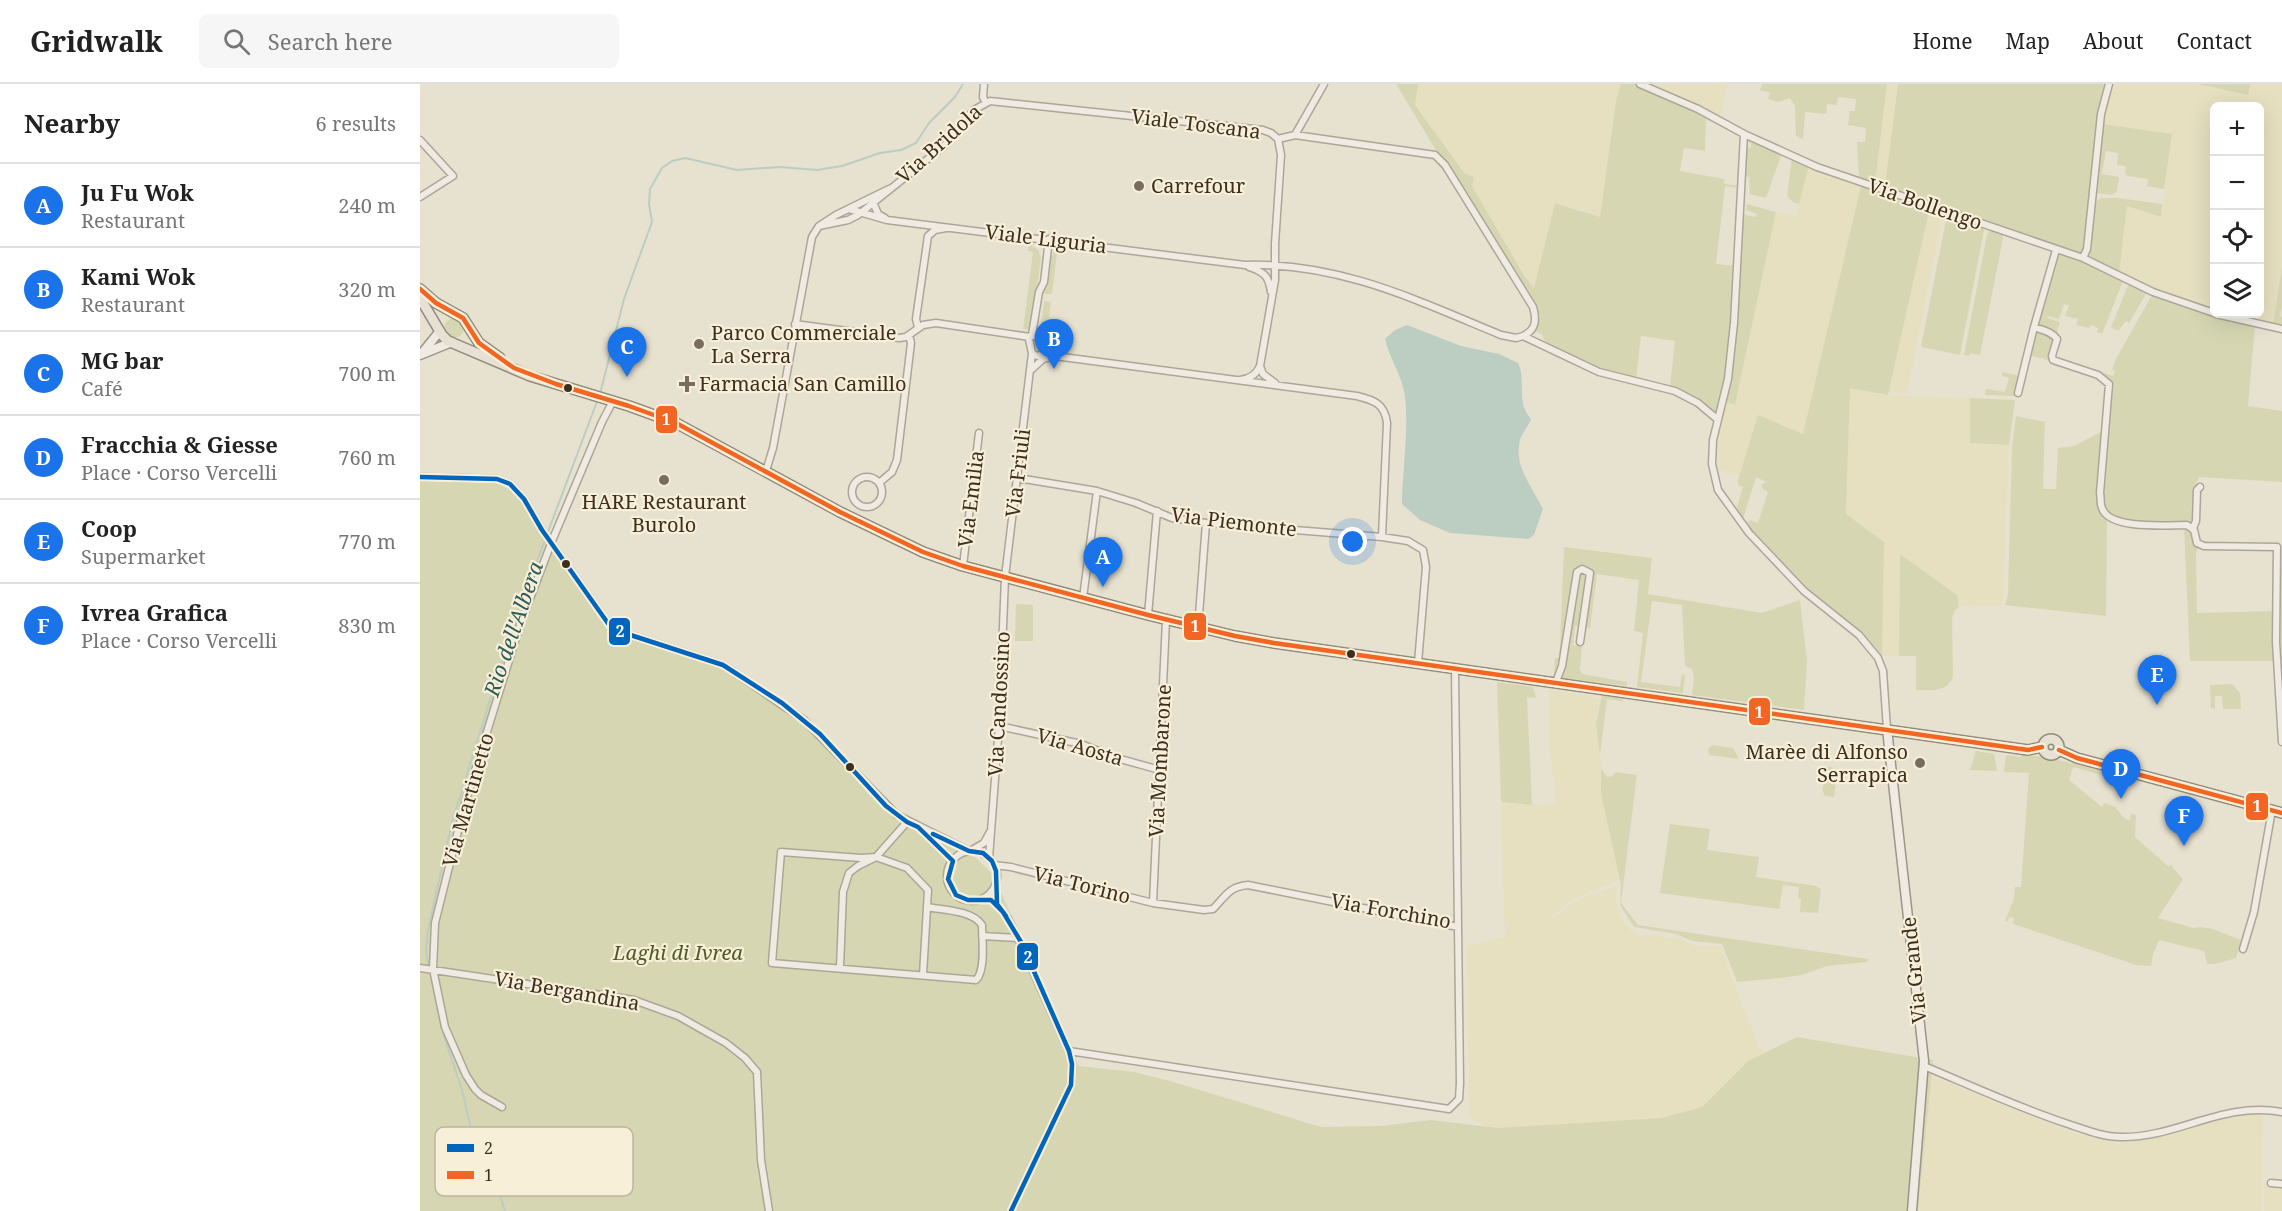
<!DOCTYPE html>
<html lang="en">
<head>
<meta charset="utf-8">
<style>
	:root { --surface:#fff; --page:#f6f6f6; --text:#222; --muted:#767676; --line:#e0e0e0; --accent:#1a73e8 }
	body { margin:0; font-family:"Noto Serif",serif; background:var(--page); color:var(--text) }
	.controls { position:absolute; right:18px; top:18px; display:grid; overflow:hidden; border-radius:9px; box-shadow:0 6px 24px #0002 }
	.controls button { width:54px; height:54px; display:grid; place-items:center; padding:0; border:0; border-bottom:2px solid var(--line); background:var(--surface); color:var(--text); font:30px sans-serif }
	.you { position:absolute; left:933px; top:458px; width:21px; height:21px; margin:-15px; border:4px solid #fff; border-radius:50%; background:#1a73e8; box-shadow:0 0 0 9px #1a73e833 }
	.badge { display:grid; place-items:center; width:39px; height:39px; border-radius:50%; background:var(--accent); color:#fff; font-size:20px; font-weight:700 }
	.pin { position:absolute; translate:-50% -50px; filter:drop-shadow(0 2px 3px #0008) }
	.pin::after { content:''; position:absolute; top:32px; width:21px; height:18px; background:inherit; clip-path:polygon(0 0,100% 0,50% 100%) }
	.list { margin:0; padding:0; list-style:none }
	h2 { display:flex; justify-content:space-between; align-items:center; height:78px; margin:0; padding:0 24px; font-size:26px }
	h2 small { font-size:20px; font-weight:400; color:var(--muted) }
	.list li { display:grid; grid-template-columns:39px 1fr auto; gap:18px; align-items:center; box-sizing:border-box; height:84px; padding:0 24px; border-top:2px solid var(--line) }
	.list b { display:block; font-size:22px; white-space:nowrap }
	.list p { margin:0; font-size:20px; white-space:nowrap; color:var(--muted) }
	.list em { font-size:20px; font-style:normal; color:var(--muted) }
	.icon { flex:none; width:33px; height:33px; fill:none; stroke:currentColor; stroke-width:2; stroke-linecap:round; stroke-linejoin:round }
	.map { position:relative; flex:none; width:1862px; height:1127px; overflow:hidden }
	header { display:flex; align-items:center; gap:36px; box-sizing:border-box; height:84px; padding:0 30px; background:var(--surface); border-bottom:2px solid var(--line) }
	header strong { font-size:28px }
	nav { display:flex; gap:33px; margin-inline-start:auto; font-size:21px }
	.search { width:420px; height:54px; background:var(--page); display:flex; align-items:center; gap:15px; box-sizing:border-box; padding:0 21px; border-radius:9px; color:var(--muted); font-size:22px }
	main { display:flex }
	aside { flex:1; background:var(--surface) }
	.map>svg:first-child { display:block }
	.farmland { fill:#e6e0c1 }
	.green { fill:#d6d7b2 }
	.water { fill:#bccdc2 }
	.lines { fill:none; stroke-linecap:round; stroke-linejoin:round }
	.stream { stroke:#bccdc2; stroke-width:2 }
	.street-casing { stroke:#ada698; stroke-width:9 }
	.secondary-casing { stroke:#9c9588; stroke-width:11 }
	.primary-casing { stroke:#928b7f; stroke-width:12 }
	.street { stroke:#efebe2; stroke-width:6 }
	.secondary { stroke:#efebe2; stroke-width:8 }
	.primary { stroke:#e7e1d3; stroke-width:9 }
	.bus-1-casing { stroke:#f7efd7; stroke-width:9 }
	.bus-2-casing { stroke:#f7efd7; stroke-width:9 }
	.bus-1 { stroke:#0065bd; stroke-width:4.5 }
	.bus-2 { stroke:#f26522; stroke-width:4.5 }
	.poi-dot { fill:#786d5e; stroke:#f7efd7; stroke-width:2 }
	.bus-dot { fill:#3d2e20; stroke:#f7efd7; stroke-width:2 }
	.labels { text-anchor:middle; stroke-width:4.5; stroke-linejoin:round; paint-order:stroke }
	.street-label { font-size:20px; fill:#3d2e20; stroke:#f7efd7 }
	.poi-label { font-size:20px; fill:#3d2e20; stroke:#f7efd7; text-anchor:start }
	.park-label { font-size:20px; font-style:italic; fill:#4c5a25; stroke:#f7efd7 }
	.water-label { font-size:21px; font-style:italic; fill:#2e5d5b; stroke:#f7efd7 }
	.key { fill:#f7efd7; stroke:#bfb5a0; stroke-width:1.5 }
	.key-label { font-size:16px; fill:#3d2e20 }
	.line-badge { stroke:#f7efd7; stroke-width:2 }
	.badge-label { font-size:16px; text-anchor:middle; font-weight:bold; fill:#fff }
</style>
</head>
<body>
<header>
<strong>Gridwalk</strong>
<div class="search"><svg class="icon" aria-label="search" viewBox="0 0 24 24"><circle cx="10" cy="10" r="6"/><path d="M15 15l6 6"/></svg>Search here</div>
<nav><a>Home</a><a>Map</a><a>About</a><a>Contact</a></nav>
</header>
<main>
<aside>
<h2>Nearby<small>6 results</small></h2>
<ul class="list">
<li><span class="badge">A</span><div><b>Ju Fu Wok</b><p>Restaurant</p></div><em>240 m</em></li>
<li><span class="badge">B</span><div><b>Kami Wok</b><p>Restaurant</p></div><em>320 m</em></li>
<li><span class="badge">C</span><div><b>MG bar</b><p>Café</p></div><em>700 m</em></li>
<li><span class="badge">D</span><div><b>Fracchia &amp; Giesse</b><p>Place · Corso Vercelli</p></div><em>760 m</em></li>
<li><span class="badge">E</span><div><b>Coop</b><p>Supermarket</p></div><em>770 m</em></li>
<li><span class="badge">F</span><div><b>Ivrea Grafica</b><p>Place · Corso Vercelli</p></div><em>830 m</em></li>
</ul>
</aside>
<div class="map">
<svg width="1862" height="1127" viewBox="0 0 1862 1127">
	<rect width="100%" height="100%" fill="#e7e1d0"/>
	<path class="farmland" d="M997 0H1201L1196 17 1180 133 1171 131 1165 127 1135 119 1114 204 1105 193 1052 102 1054 93 1045 90 995 21Z
		M1225 0H1308L1300 34Z
		M1467 0H1478L1465 101H1458L1455 100Z
		M1692 0H1777L1827 11 1830 0H1862V182L1853 241 1808 230H1840V22H1794V226L1753 214 1699 190 1707 121 1741 132 1752 50 1683 40Z
		M1388 82 1441 102 1383 351 1338 332 1320 391 1297 385 1298 343 1305 317 1315 321 1356 128 1376 132Z
		M1510 123 1522 127 1523 130 1487 309 1468 308Z
		M1430 303 1462 311 1550 314V359L1589 361 1583 517 1581 521 1572 523 1549 521 1539 523 1537 511 1480 471 1479 572H1462L1426 430Z
		M1129 605 1180 614 1176 640 1183 700 1181 709 1200 795 1148 818 1126 838 1140 830 1151 819 1197 801 1196 814 1197 825 1207 843 1213 848 1221 851 1260 855 1274 862H1299L1302 864 1310 889 1339 963 1345 969 1340 971 1297 1014 1286 1022 1248 1036 1085 1045 1068 1043 1049 1032 1047 862 1085 852 1081 718 1118 721 1136 719 1129 657Z
		M1511 992 1648 1047 1697 1060 1733 1055 1820 1030 1843 1028 1842 1127H1499Z
		M1844 1100 1862 1101V1127H1844Z"/>
	<path class="green" d="M976 0H998L995 21 1045 90 1054 93 1052 102 1105 193 1114 204 1135 119 1180 133 1196 17 1201 0H1217L1286 31 1285 67 1264 64 1260 87 1304 95V100L1320 102V104L1305 102 1296 180 1315 182 1308 286 1297 328 1296 329 1273 312 1250 302 1255 257 1221 252 1216 294 1167 281 1127 262 1122 251 1116 247 1120 233 1116 219 1027 78 1017 68Z
		M1342 0H1467L1455 100 1439 94 1437 58H1445L1446 44 1428 41 1430 27H1435L1436 15 1418 13 1417 21 1407 20 1406 30 1385 28 1383 55 1376 52 1375 22 1370 14 1358 18 1348 15 1350 9 1340 6Z
		M1478 0H1687L1666 163 1662 169H1658L1583 144 1465 101Z
		M1777 0H1830L1828 11Z
		M1683 40 1752 50 1744 105 1727 102 1728 95 1708 92 1705 89 1706 82 1697 81 1698 69 1686 67 1682 90 1699 93 1697 107 1692 111 1675 109Z
		M1330 55 1362 69 1346 114 1330 110 1329 93 1326 92 1324 95 1325 63 1331 64V59L1327 57Z
		M1372 73 1389 81 1379 120 1373 118 1367 112Z
		M1441 102 1510 123 1468 311 1430 304 1426 430 1464 458 1462 572 1439 549 1385 504 1330 446 1328 440 1329 436 1338 439 1348 408 1343 405 1341 401 1346 398 1336 393 1322 438 1315 430 1323 403 1318 401V396L1338 331 1383 350Z
		M1681 114H1698L1742 120 1741 133 1707 122 1699 190 1668 172 1675 118Z
		M1327 120 1356 128 1315 321 1305 317 1317 237 1322 130 1336 133 1337 130 1326 126Z
		M1529 129 1564 141V146L1540 271 1501 263 1527 131Z
		M1571 144 1584 149 1560 271 1550 269 1549 272 1544 271 1567 151Z
		M609 160 618 166 621 173 612 246 603 245 613 168 608 167Z
		M643 164 642 169H637L632 210H623L621 215V208L633 169 636 165Z
		M1642 170 1661 176 1703 197 1682 250 1677 248 1678 244 1671 241 1670 244 1656 241 1658 235 1645 232 1649 222 1644 220 1639 235 1628 232 1627 234 1640 238 1637 248 1619 241 1618 238 1636 174Z
		M1862 182V222L1860 232 1862 233V243L1853 241Z
		M1709 199 1727 208 1709 239 1706 237 1698 247 1691 243Z
		M1732 211 1778 227 1835 241 1828 322 1862 327V398L1779 393 1775 402 1774 437 1771 440 1702 437 1690 433 1682 418 1691 299 1680 291 1681 288 1693 292 1695 287 1692 286 1696 275Z
		M624 217 631 218 626 262 631 264V267C614 258 623 233 624 217Z
		M24 244a10 10 0 1 1 20 0a10 10 0 1 1-20 0Z
		M1619 247 1633 252 1635 259 1630 277 1609 271 1614 251Z
		M1582 288 1600 292 1595 312 1565 311 1566 305 1585 308 1589 294 1582 292Z
		M1550 314 1595 316 1589 361 1550 359Z
		M1596 332 1625 338 1623 405H1636L1638 364 1654 362 1683 347C1681 371 1669 417 1687 435L1686 532 1585 521 1588 510 1592 361Z
		M0 389 66 390 108 419 189 541 295 575 354 611 383 634 432 680 469 721 539 758 574 791 613 883 659 982 714 988 750 997 901 1043 961 1042 1011 1036 1078 1044 1242 1034 1282 1023 1328 977 1377 953 1513 976 1498 1127H0Z
		M1764 443 1771 446 1773 457 1778 464 1776 469 1777 529 1855 527 1854 577H1770Z
		M1144 463 1232 474 1228 510 1342 529 1380 516 1387 577 1384 626 1272 611 1274 593 1272 585 1265 582 1262 521 1232 517 1221 598 1260 603 1262 590 1265 591 1263 609 1217 603 1223 549 1214 547 1219 496 1177 490 1170 544 1155 542 1153 561 1162 563 1160 585 1162 590 1207 598V602L1134 593 1135 574H1139L1140 560Z
		M1862 468V626L1857 563Z
		M1480 470 1537 511 1539 523 1535 526 1532 534 1533 592C1528 609 1510 606 1496 606V572H1479Z
		M596 520 613 521V557H595Z
		M1077 598 1113 603 1116 614 1107 613 1112 721 1081 718Z
		M1812 600 1820 609 1821 625H1803L1802 612H1795V625L1791 624 1790 601Z
		M1182 611 1202 615 1203 617 1187 615 1180 671 1176 640Z
		M1293 661 1313 664 1319 675 1289 671 1288 665Z
		M1556 667 1574 670 1577 687 1550 686Z
		M1602 670C1639 675 1674 684 1708 696V698L1653 683 1649 696 1682 723 1684 719 1695 723 1705 735 1710 736 1711 729 1716 731 1715 753 1749 783 1750 780 1763 795 1738 834 1774 844 1781 843 1793 845 1821 856 1816 874 1795 880H1787L1784 867 1739 856 1733 870 1731 882 1716 881 1593 840 1594 834 1589 833 1587 838 1585 837 1594 815 1595 803H1601L1609 689 1584 688 1586 671 1601 673Z
		M1407 683H1411L1415 686 1416 697 1414 713 1405 712 1402 706Z
		M1181 685 1187 693 1192 692 1196 688 1217 691 1201 819 1218 841 1448 875 1447 878 1407 882 1382 891 1360 894 1317 898 1302 860 1273 857 1256 850 1214 843 1200 821 1201 801 1181 709Z
		M1250 740 1290 745 1287 766 1339 773 1336 793 1396 802 1401 805 1398 829 1380 828 1381 815 1378 814 1379 803 1363 801 1359 825 1240 809Z"/>
	<path class="water" d="M987 241 1041 262 1079 270 1098 279C1107 297 1095 318 1111 335 1108 343 1102 349 1100 356 1093 381 1113 405 1123 425L1114 451 1108 455 1030 449 1000 436 982 420C982 389 991 330 983 303 979 287 969 272 965 255L975 246Z"/>
	<g class="lines">
		<path class="stream" d="M180 310 204 215 232 138 229 120 230 105 242 84 252 77 265 74 317 86 360 83 397 86 422 82 460 69 481 66 496 59 509 39 535 13 543 0
			M85 1127 69 1079 51 1044 42 1006 24 952 8 880 6 865 8 846 32 738 97 530 178 315"/>
		<defs>
			<path id="street" d="M564 0 563 13 566 19
				M1220 0 1278 25 1324 50 1397 83 1663 174 1733 208 1794 229
				M1324 50 1314 239 1308 295 1293 356 1292 380 1298 406 1329 449 1384 507 1439 551 1458 574 1463 587 1467 645
				M875 51 904 0
				M858 55 875 51 1015 71 1025 81 1113 223C1117 236 1116 246 1103 252
				M0 56 33 92 0 113
				M469 105 416 131 399 142 428 136 438 131 524 62 554 26 570 17 843 46 851 49 858 55 861 71 855 160V196L840 282C836 291 830 295 820 296
				M453 118 458 130 465 134
				M429 125 467 136 825 181C919 178 996 216 1081 251L1096 254 1103 252 1179 288 1255 307 1278 319 1297 335
				M1663 174 1667 165 1681 30 1689 0
				M829 183C844 188 849 192 851 208
				M1796 230 1862 245
				M375 240 479 254 486 253 503 241 516 239 610 253
				M498 243 496 235 508 152 515 146 526 144
				M1614 243C1622 246 1631 247 1637 255L1632 272 1633 276 1678 291 1689 300 1680 409C1681 413 1680 420 1682 424 1689 446 1747 441 1767 441L1774 446 1777 459 1784 462 1857 463 1856 558 1862 658
				M612 251 619 208 624 198 629 155
				M612 251 619 254 624 266 621 271 617 272 612 269 609 255Z
				M840 282 843 290 855 299
				M612 285 623 275 635 272 937 312C954 316 965 320 967 339L962 453
				M1598 309 1614 243 1636 166
				M346 387 353 364 392 153 399 142
				M0 393 77 395 90 400 104 415 122 446 192 545 303 581 311 586 384 636 477 731 549 767
				M432 408a15 15 0 1 1 30 0a15 15 0 1 1-30 0Z
				M598 394 677 407 716 419 752 434 786 439 962 453 988 457 1003 466 1006 483 998 579
				M459 399 472 388 477 376 491 259 489 251
				M1773 444 1776 437 1777 406 1780 403
				M543 482 559 349
				M663 514 677 407
				M728 531 737 427
				M778 544 786 439
				M1136 598 1142 582 1157 488 1162 485 1170 489 1160 558
				M579 642 661 660 693 673 740 686
				M503 748 533 777
				M552 766 564 759 570 748
				M527 792a25 25 0 1 1 50 0a25 25 0 1 1-50 0Z
				M569 774 579 642 585 493 612 269
				M574 781 591 783 733 819 784 826 793 825C806 812 808 803 828 801L1038 843 1035 584
				M576 800 577 820
				M563 814 572 816 587 833 598 854 649 967 652 980 651 1001 591 1127
				M733 819 746 536
				M562 852 598 854
				M1823 865 1834 828 1852 726
				M420 883 423 808 429 789 438 782 456 773 487 738
				M0 884 214 916 258 932 306 959 325 974 337 988 341 1076 349 1127
				M503 891 508 806 487 784 456 773 441 774 361 768 352 879 556 896C566 887 562 854 562 841 552 826 523 826 507 823
				M649 967 1029 1025 1039 1015 1040 999 1038 843
				M1504 982C1552 1002 1599 1024 1648 1040 1666 1046 1683 1053 1701 1053 1757 1054 1803 1017 1862 1028
				M82 1023 61 1011 55 1005 46 991 25 943 13 885 15 839 45 719 100 541 132 457 182 338 193 317
				M1851 1099 1862 1100"/>
			<path id="secondary" d="M2 269 20 247
				M0 271 32 258
				M1467 645 1504 977 1492 1127"/>
			<path id="primary" d="M0 205 16 219 43 234 59 259 80 274
				M0 214 22 251 28 257 110 292 209 322 256 339 420 428 503 468 543 482 728 531 815 552 854 559 1608 666 1622 663
				M1623 663a8 8 0 1 1 16 0a8 8 0 1 1-16 0Z
				M1639 666 1657 674 1862 729"/>
		</defs>
		<use href="#street" class="street-casing"/>
		<use href="#secondary" class="secondary-casing"/>
		<use href="#primary" class="primary-casing"/>
		<use href="#street" class="street"/>
		<use href="#secondary" class="secondary"/>
		<use href="#primary" class="primary"/>
		<defs>
			<path id="bus-1" d="M0 393 77 395 90 400 104 415 122 446 192 545 303 581 362 619 400 650 466 722 487 738 498 743 533 777 528 795 536 811 548 816H571L583 828 601 858 649 967 652 980 651 1001 591 1127
				M513 750 549 767 563 769 572 777 576 787 577 820 586 832"/>
			<path id="bus-2" d="M0 205 16 219 43 234 59 259 94 284 136 300 209 322 256 339 420 428 503 468 543 482 728 531 815 552 854 559 1608 666 1622 663
				M1639 666 1657 674 1862 729"/>
		</defs>
		<use href="#bus-1" class="bus-1-casing"/>
		<use href="#bus-2" class="bus-2-casing"/>
		<use href="#bus-1" class="bus-1"/>
		<use href="#bus-2" class="bus-2"/>
	</g>
	<g class="poi-dot">
		<circle cx="719" cy="102" r="6"/>
		<circle cx="279" cy="260" r="6"/>
		<path d="M264 291h6v6h6v6h-6v6h-6v-6h-6v-6h6z"/>
		<circle cx="244" cy="396" r="6"/>
		<circle cx="1500" cy="679" r="6"/>
	</g>
	<g class="bus-dot">
		<circle cx="148" cy="304" r="5"/>
		<circle cx="146" cy="480" r="5"/>
		<circle cx="931" cy="570" r="5"/>
		<circle cx="430" cy="683" r="5"/>
	</g>
	<g class="labels">
		<g class="street-label">
			<text transform="translate(776 40) rotate(7)" y="7">Viale Toscana</text>
			<text transform="translate(519 60) rotate(-42)" y="7">Via Bridola</text>
			<text transform="translate(1505 120) rotate(19)" y="7">Via Bollengo</text>
			<text transform="translate(626 155) rotate(7)" y="7">Viale Liguria</text>
			<text transform="translate(598 389) rotate(-83)" y="7">Via Friuli</text>
			<text transform="translate(551 415) rotate(-83)" y="7">Via Emilia</text>
			<text transform="translate(814 438) rotate(7)" y="7">Via Piemonte</text>
			<text transform="translate(579 620) rotate(-87)" y="7">Via Candossino</text>
			<text transform="translate(660 663) rotate(16)" y="7">Via Aosta</text>
			<text transform="translate(740 677) rotate(-87)" y="7">Via Mombarone</text>
			<text transform="translate(48 716) rotate(-74)" y="7">Via Martinetto</text>
			<text transform="translate(662 801) rotate(14)" y="7">Via Torino</text>
			<text transform="translate(971 827) rotate(10)" y="7">Via Forchino</text>
			<text transform="translate(1494 886) rotate(-96)" y="7">Via Grande</text>
			<text transform="translate(147 907) rotate(10)" y="7">Via Bergandina</text>
		</g>
		<g class="poi-label">
			<text x="731" y="109">Carrefour</text>
			<text x="291" y="256">Parco Commerciale<tspan x="291" dy="23">La Serra</tspan></text>
			<text x="279" y="307">Farmacia San Camillo</text>
			<text x="244" y="425" text-anchor="middle">HARE Restaurant<tspan x="244" dy="23">Burolo</tspan></text>
			<text x="1488" y="675" text-anchor="end">Marèe di Alfonso<tspan x="1488" dy="23">Serrapica</tspan></text>
		</g>
		<g class="park-label">
			<text x="258" y="876">Laghi di Ivrea</text>
		</g>
		<g class="water-label">
			<text transform="translate(94 545) rotate(-71)" y="7">Rio dell'Albera</text>
		</g>
	</g>
	<rect x="15" y="1043" width="198" height="69" rx="9" class="key"/>
	<rect x="27" y="1060" width="27" height="8" fill="#0065bd"/>
	<rect x="27" y="1087" width="27" height="8" fill="#f26522"/>
	<g class="key-label">
		<text x="64" y="1070">2</text>
		<text x="64" y="1097">1</text>
	</g>
	<g class="line-badge">
		<rect x="235" y="321" width="23" height="29" rx="6" fill="#f26522"/>
		<rect x="763" y="528" width="24" height="29" rx="6" fill="#f26522"/>
		<rect x="188" y="533" width="23" height="29" rx="6" fill="#0065bd"/>
		<rect x="1328" y="613" width="23" height="29" rx="6" fill="#f26522"/>
		<rect x="1825" y="708" width="24" height="29" rx="6" fill="#f26522"/>
		<rect x="596" y="858" width="23" height="29" rx="6" fill="#0065bd"/>
	</g>
	<g class="badge-label">
		<text x="246" y="341">1</text>
		<text x="775" y="548">1</text>
		<text x="200" y="553">2</text>
		<text x="1339" y="634">1</text>
		<text x="1837" y="728">1</text>
		<text x="608" y="879">2</text>
	</g>
</svg>
<div class="controls">
<button>+</button>
<button>−</button>
<button><svg class="icon" aria-label="locate" viewBox="0 0 24 24"><circle cx="12" cy="12" r="6"/><path d="M12 2v4M12 18v4M2 12h4M18 12h4"/></svg></button>
<button><svg class="icon" aria-label="layers" viewBox="0 0 24 24"><path d="M12 4l9 5-9 5-9-5zM3 14l9 5 9-5"/></svg></button>
</div>
<div class="you"></div>
<div class="pin badge" style="left:683px;top:503px">A</div>
<div class="pin badge" style="left:634px;top:285px">B</div>
<div class="pin badge" style="left:207px;top:293px">C</div>
<div class="pin badge" style="left:1701px;top:715px">D</div>
<div class="pin badge" style="left:1737px;top:621px">E</div>
<div class="pin badge" style="left:1764px;top:762px">F</div>
</div>
</main>
</body>
</html>
